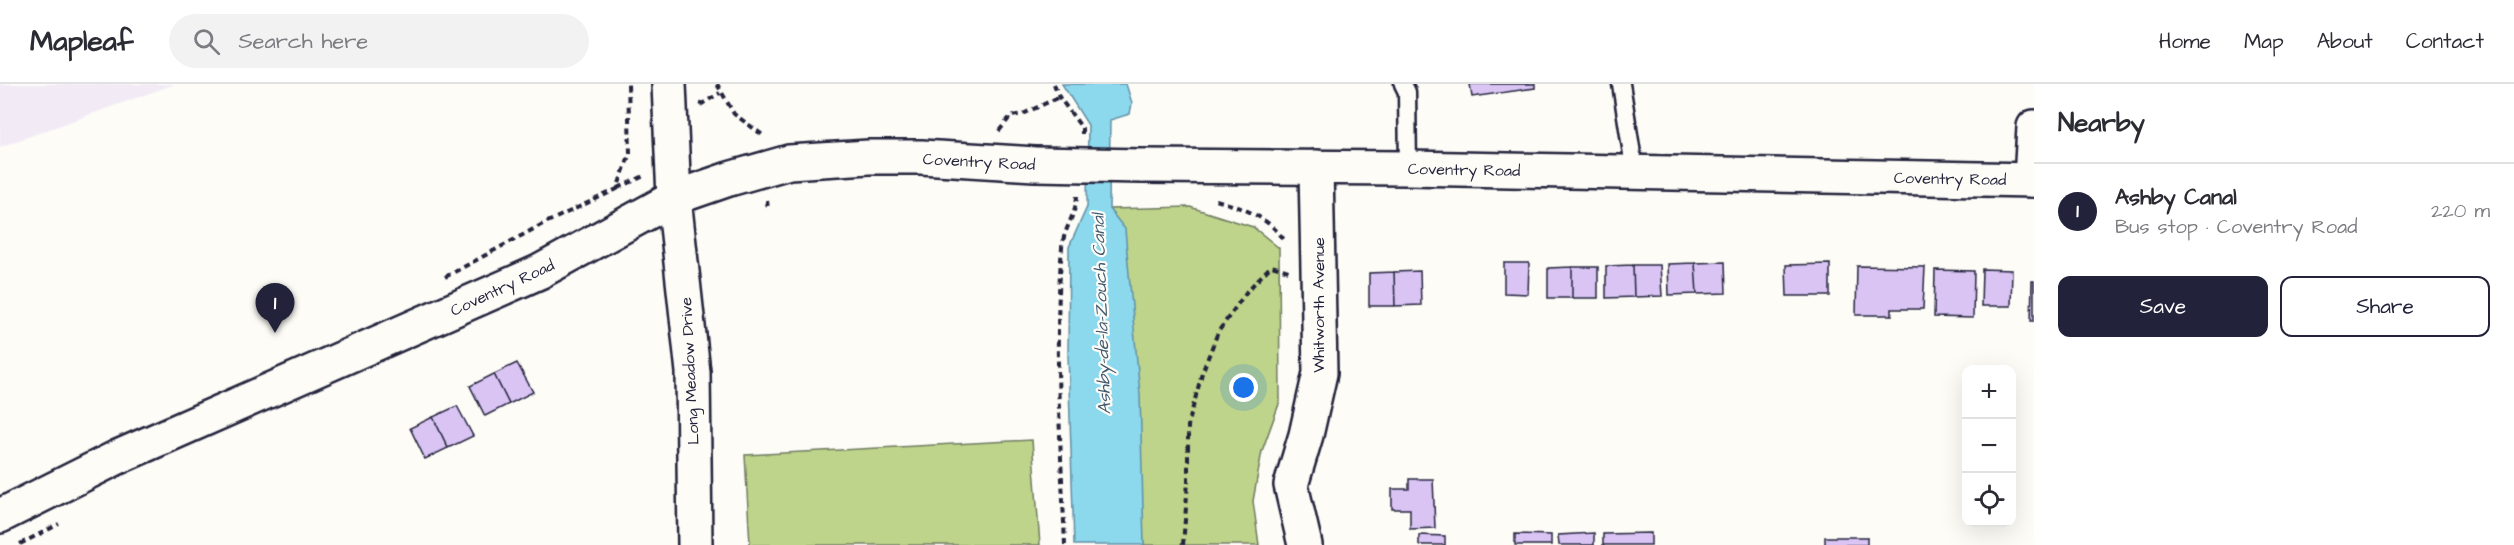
<!DOCTYPE html>
<html lang="en">
<head>
<meta charset="utf-8">
<style>
	:root { --surface:#fff; --page:#f2f2f3; --text:#2b2b33; --muted:#7c7c81; --line:#e1e1e2; --accent:#22223b }
	body { margin:0; font-family:"Architects Daughter",sans-serif; background:var(--page); color:var(--text) }
	.controls { position:absolute; right:18px; bottom:18px; display:grid; overflow:hidden; border-radius:12px; box-shadow:0 6px 24px #0002 }
	.controls button { width:54px; height:54px; display:grid; place-items:center; padding:0; border:0; border-bottom:2px solid var(--line); background:var(--surface); color:var(--text); font:30px sans-serif }
	.you { position:absolute; left:1244px; top:304px; width:21px; height:21px; margin:-15px; border:4px solid #fff; border-radius:50%; background:#1a73e8; box-shadow:0 0 0 9px #1a73e833 }
	.badge { display:grid; place-items:center; width:39px; height:39px; border-radius:50%; background:var(--accent); color:#fff; font-size:20px; font-weight:700 }
	.pin { position:absolute; translate:-50% -50px; filter:drop-shadow(0 2px 3px #0008) }
	.pin::after { content:''; position:absolute; top:32px; width:21px; height:18px; background:inherit; clip-path:polygon(0 0,100% 0,50% 100%) }
	.list { margin:0; padding:0; list-style:none }
	h2 { display:flex; justify-content:space-between; align-items:center; height:78px; margin:0; padding:0 24px; font-size:26px }
	h2 small { font-size:20px; font-weight:400; color:var(--muted) }
	.list li { display:grid; grid-template-columns:39px 1fr auto; gap:18px; align-items:center; box-sizing:border-box; height:96px; padding:0 24px; border-top:2px solid var(--line) }
	.list b { display:block; font-size:22px; white-space:nowrap }
	.list p { margin:0; font-size:20px; white-space:nowrap; color:var(--muted) }
	.list em { font-size:20px; font-style:normal; color:var(--muted) }
	.actions { display:flex; gap:12px; padding:18px 24px }
	.actions a { flex:1; padding:14px 0; border:2px solid var(--accent); border-radius:12px; text-align:center; font-size:21px; color:var(--accent) }
	.actions .main { background:var(--accent); color:#fff }
	.icon { flex:none; width:33px; height:33px; fill:none; stroke:currentColor; stroke-width:2; stroke-linecap:round; stroke-linejoin:round }
	.map { position:relative; flex:none; width:2034px; height:461px; overflow:hidden }
	header { display:flex; align-items:center; gap:36px; box-sizing:border-box; height:84px; padding:0 30px; background:var(--surface); border-bottom:2px solid var(--line) }
	header strong { font-size:28px }
	nav { display:flex; gap:33px; margin-inline-start:auto; font-size:21px }
	.search { width:420px; height:54px; background:var(--page); display:flex; align-items:center; gap:15px; box-sizing:border-box; padding:0 21px; border-radius:33px; color:var(--muted); font-size:22px }
	main { display:flex }
	aside { flex:1; background:var(--surface) }
	.map>svg:first-child { display:block }
	.built { fill:#f2ebf6 }
	.green { fill:#bed48a; stroke:#707b62; stroke-width:1.5 }
	.water { fill:#8cd8ec; stroke:#628fa5; stroke-width:1.5 }
	.building { fill:#d9c4f4; stroke:#22223b; stroke-width:1.5 }
	.lines { fill:none; stroke-linecap:round; stroke-linejoin:round }
	.service-casing { stroke:#22223b; stroke-width:21 }
	.minor-casing { stroke:#22223b; stroke-width:38 }
	.secondary-casing { stroke:#22223b; stroke-width:38 }
	.path { stroke:#22223b; stroke-width:4; stroke-dasharray:6 4.5; stroke-linecap:butt }
	.service { stroke:#fdfcf7; stroke-width:16 }
	.minor { stroke:#fdfcf7; stroke-width:33 }
	.secondary { stroke:#fdfcf7; stroke-width:33 }
	.secondary-bridge-casing { stroke:#22223b; stroke-width:38; stroke-linecap:butt }
	.secondary-bridge { stroke:#fdfcf7; stroke-width:33 }
	.labels { text-anchor:middle; stroke-width:4.5; stroke-linejoin:round; paint-order:stroke }
	.street-label { font-size:16px; fill:#22223b; stroke:#fdfcf7 }
	.water-label { font-size:18px; font-style:italic; fill:#425970; stroke:#fdfcf7 }
</style>
</head>
<body>
<header>
<strong>Mapleaf</strong>
<div class="search"><svg class="icon" aria-label="search" viewBox="0 0 24 24"><circle cx="10" cy="10" r="6"/><path d="M15 15l6 6"/></svg>Search here</div>
<nav><a>Home</a><a>Map</a><a>About</a><a>Contact</a></nav>
</header>
<main>
<div class="map">
<svg width="2034" height="461" viewBox="0 0 2034 461">
	<rect width="100%" height="100%" fill="#fdfcf7"/>
	<filter id="ink" filterUnits="userSpaceOnUse"><feTurbulence type="fractalNoise" baseFrequency=".0167" numOctaves="2"/><feDisplacementMap in="SourceGraphic" scale="12" xChannelSelector="R" yChannelSelector="G"/><feConvolveMatrix kernelMatrix="1 2 1 2 8 2 1 2 1" color-interpolation-filters="sRGB"/></filter>
	<g filter="url(#ink)">
		<path class="built" d="M0 0H175L0 63Z"/>
		<path class="green" d="M1190 123 1253 143 1279 164 1280 317 1262 367 1253 417 1259 461H1144L1109 125Z
			M1032 356 1040 461H750L745 371Z"/>
		<path class="water" d="M1062 0H1126L1132 19 1130 30 1110 36 1109 125 1125 145 1126 157 1140 310 1144 461H1074L1068 270 1069 163 1087 123 1088 41Z"/>
		<path class="building" d="M1470 0H1535V4L1472 13Z
			M1725 178 1726 209 1697 210 1695 179Z
			M1504 179H1529L1528 210 1504 209Z
			M1695 179 1697 210 1669 211 1668 180Z
			M1830 180V212H1787L1786 181Z
			M1633 181H1660L1662 212 1634 213Z
			M1633 181 1634 213 1606 214V182Z
			M1857 182 1925 183 1923 225H1892V231H1856Z
			M1572 183H1598V214H1572Z
			M1572 183V214H1548V184Z
			M1982 185 2012 186 2011 222H1981Z
			M1935 186 1974 187 1973 234 1934 233Z
			M1420 187 1421 221 1395 222 1394 188Z
			M1394 188 1395 222H1369V189Z
			M2032 197H2034V237H2031Z
			M517 279 533 308 509 320 494 290Z
			M494 290 509 320 485 332 470 302Z
			M457 322 473 352 448 364 433 333Z
			M433 333 448 364 425 375 410 344Z
			M1409 395H1433L1435 444 1410 445V425H1392V405H1409Z
			M1594 449V461H1559L1558 451Z
			M1651 449V461H1603V450Z
			M1515 450 1551 451V461H1515Z
			M1419 451 1445 452V461H1419Z
			M1825 453H1867V461H1825Z"/>
		<g class="lines">
			<defs>
				<path id="service" d="M1403 0 1407 8 1408 84
					M1621 0 1635 89"/>
				<path id="minor" d="M669 0 674 114 693 288 695 461
					M2031 96 2034 43
					M1305 461 1291 401 1306 351 1320 289 1316 83"/>
				<path id="secondary" d="M1142 82 1408 84 2034 96
					M0 432 118 373 539 188 674 114 729 95 789 78 869 73H921L1035 80"/>
			</defs>
			<use href="#service" class="service-casing"/>
			<use href="#minor" class="minor-casing"/>
			<use href="#secondary" class="secondary-casing"/>
			<path class="path" d="M717 0 734 30 764 52
				M1054 0 1059 13 1082 44V51
				M700 21 720 9
				M999 47 1011 32 1023 30 1059 13
				M618 104 644 92
				M767 116 768 126
				M1216 116C1244 124 1268 133 1285 157
				M445 193 541 141 617 105 630 69 628 0
				M20 460 59 440
				M1065 461C1061 363 1053 262 1062 164 1063 146 1076 131 1077 112
				M1183 461 1188 398V342L1202 289 1218 248 1247 207 1271 182 1289 187"/>
			<use href="#service" class="service"/>
			<use href="#minor" class="minor"/>
			<use href="#secondary" class="secondary"/>
			<defs>
				<path id="secondary-bridge" d="M1035 80 1142 82"/>
			</defs>
			<use href="#secondary-bridge" class="secondary-bridge-casing"/>
			<use href="#secondary-bridge" class="secondary-bridge"/>
		</g>
	</g>
	<g class="labels">
		<g class="street-label">
			<text transform="translate(979 77) rotate(3)" y="6">Coventry Road</text>
			<text transform="translate(1464 85) rotate(1)" y="6">Coventry Road</text>
			<text transform="translate(1950 94) rotate(1)" y="6">Coventry Road</text>
			<text transform="translate(502 203) rotate(-25)" y="6">Coventry Road</text>
			<text transform="translate(1318 221) rotate(-90)" y="6">Whitworth Avenue</text>
			<text transform="translate(689 287) rotate(-93)" y="6">Long Meadow Drive</text>
		</g>
		<g class="water-label">
			<text transform="translate(1101 230) rotate(-92)" y="6">Ashby-de-la-Zouch Canal</text>
		</g>
	</g>
</svg>
<div class="controls">
<button>+</button>
<button>−</button>
<button><svg class="icon" aria-label="locate" viewBox="0 0 24 24"><circle cx="12" cy="12" r="6"/><path d="M12 2v4M12 18v4M2 12h4M18 12h4"/></svg></button>
</div>
<div class="you"></div>
<div class="pin badge" style="left:275px;top:249px">1</div>
</div>
<aside>
<h2>Nearby<small></small></h2>
<ul class="list">
<li><span class="badge">1</span><div><b>Ashby Canal</b><p>Bus stop · Coventry Road</p></div><em>220 m</em></li>
</ul>
<div class="actions"><a class="main">Save</a><a>Share</a></div>
</aside>
</main>
</body>
</html>
